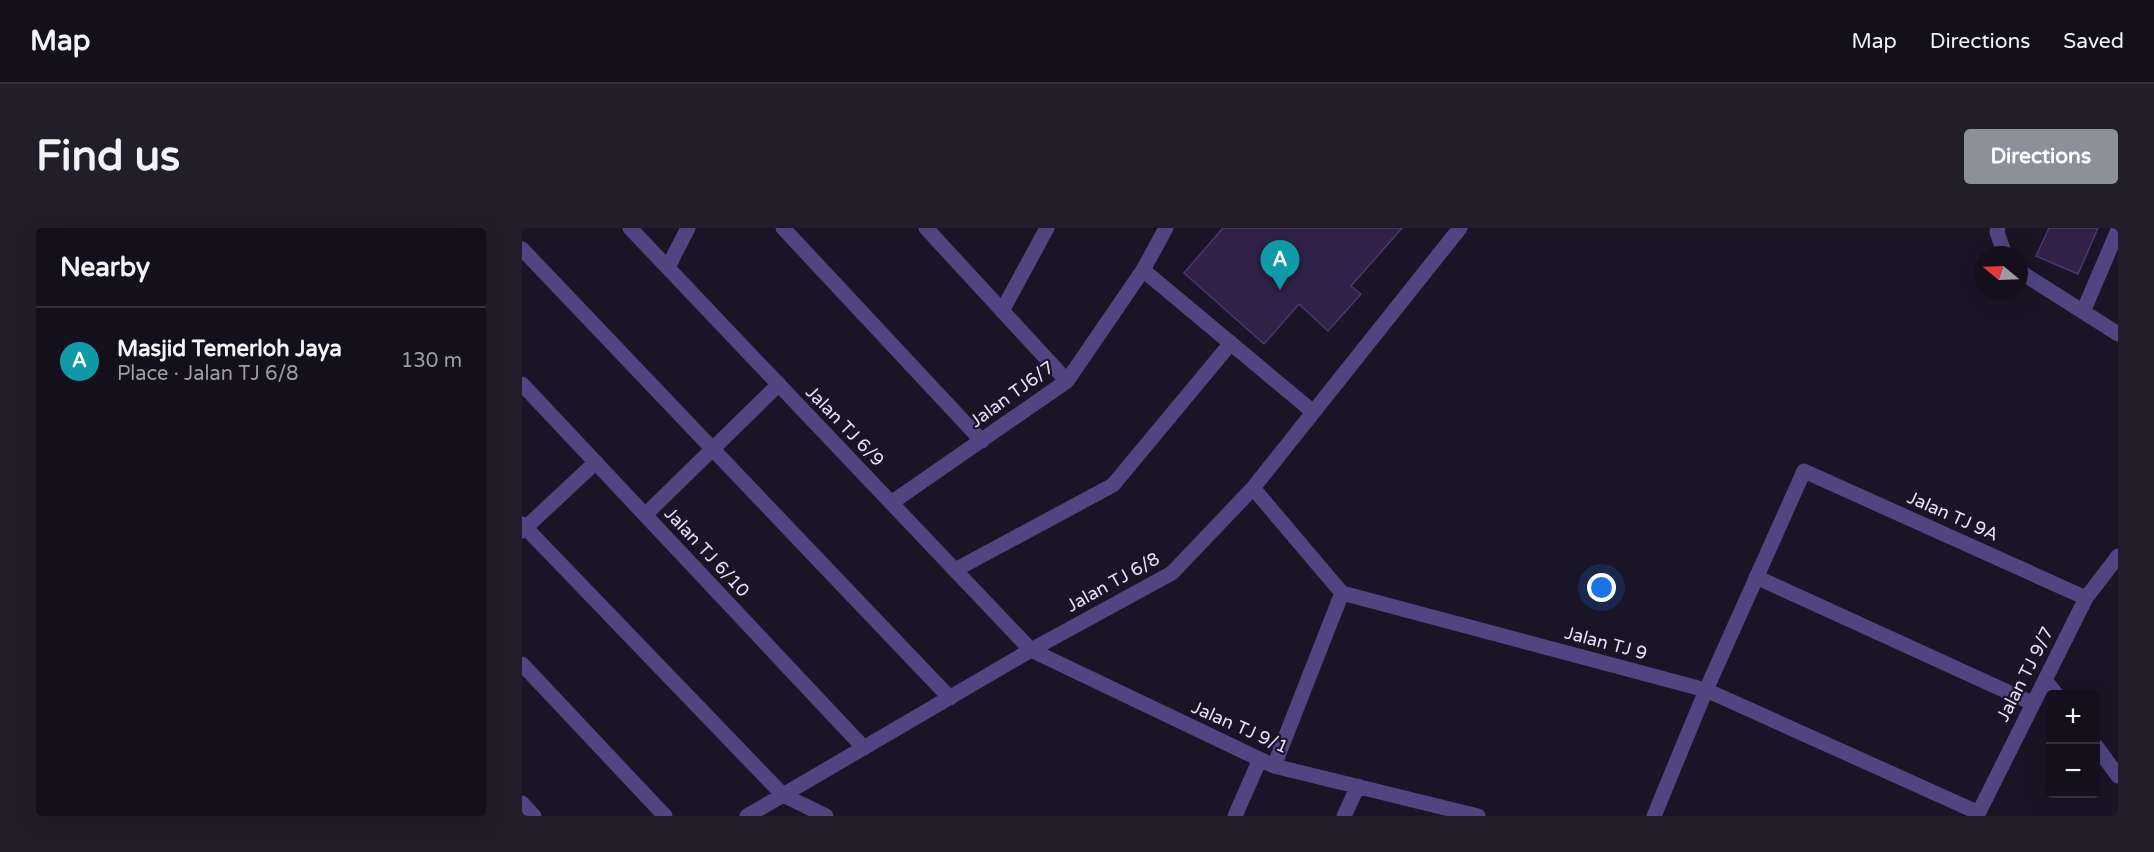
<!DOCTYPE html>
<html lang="en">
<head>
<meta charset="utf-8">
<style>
	:root { --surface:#140f1d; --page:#211d2a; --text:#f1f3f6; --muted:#9d9ca4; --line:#332f3b; --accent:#8c9099 }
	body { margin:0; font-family:"Varela Round",sans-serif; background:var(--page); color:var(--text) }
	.controls { position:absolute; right:18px; bottom:18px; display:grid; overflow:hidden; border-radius:6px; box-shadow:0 6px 24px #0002 }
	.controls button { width:54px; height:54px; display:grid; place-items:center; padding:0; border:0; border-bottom:2px solid var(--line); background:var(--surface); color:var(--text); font:30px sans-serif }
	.compass { position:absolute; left:1452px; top:18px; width:54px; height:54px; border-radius:50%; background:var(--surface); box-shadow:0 6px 24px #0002; rotate:289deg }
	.you { position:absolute; left:1080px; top:360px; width:21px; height:21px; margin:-15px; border:4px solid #fff; border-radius:50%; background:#1a73e8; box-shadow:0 0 0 9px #1a73e833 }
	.badge { display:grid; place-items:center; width:39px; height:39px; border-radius:50%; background:var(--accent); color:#fff; font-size:20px; font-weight:700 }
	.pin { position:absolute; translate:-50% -50px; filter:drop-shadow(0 2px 3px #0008) }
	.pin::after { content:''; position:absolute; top:32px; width:21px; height:18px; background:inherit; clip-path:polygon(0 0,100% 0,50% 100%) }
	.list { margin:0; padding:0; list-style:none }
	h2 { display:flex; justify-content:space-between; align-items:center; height:78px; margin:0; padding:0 24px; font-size:26px }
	h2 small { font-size:20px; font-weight:400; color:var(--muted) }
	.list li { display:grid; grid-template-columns:39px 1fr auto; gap:18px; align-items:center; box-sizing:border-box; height:108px; padding:0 24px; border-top:2px solid var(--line) }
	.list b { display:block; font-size:22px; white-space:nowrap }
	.list p { margin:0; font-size:20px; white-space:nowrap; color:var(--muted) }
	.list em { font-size:20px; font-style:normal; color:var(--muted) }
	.map { position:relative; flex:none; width:1596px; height:588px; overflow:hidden; border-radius:6px }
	header { display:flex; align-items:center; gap:36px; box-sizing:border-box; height:84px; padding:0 30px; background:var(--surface); border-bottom:2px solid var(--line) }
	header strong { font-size:28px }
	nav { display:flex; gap:33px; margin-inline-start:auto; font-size:21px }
	.intro { display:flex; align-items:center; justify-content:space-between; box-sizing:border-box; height:144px; padding:0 36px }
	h1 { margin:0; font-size:42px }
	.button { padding:15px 27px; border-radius:6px; background:var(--accent); color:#fff; font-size:21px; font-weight:700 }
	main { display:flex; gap:36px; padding:0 36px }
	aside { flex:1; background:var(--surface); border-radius:6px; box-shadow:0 6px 24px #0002 }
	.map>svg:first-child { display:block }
	.building { fill:#2f2246; stroke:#4a386f; stroke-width:1.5 }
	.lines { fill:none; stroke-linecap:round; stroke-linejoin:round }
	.minor { stroke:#504580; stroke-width:15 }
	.labels { text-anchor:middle; stroke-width:4.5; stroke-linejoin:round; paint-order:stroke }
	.street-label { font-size:18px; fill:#e6dffb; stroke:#1a1427 }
</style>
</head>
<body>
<header>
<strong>Map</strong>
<nav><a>Map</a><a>Directions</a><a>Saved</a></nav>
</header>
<div class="intro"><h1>Find us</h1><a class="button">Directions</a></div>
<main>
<aside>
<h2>Nearby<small></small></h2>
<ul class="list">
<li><span class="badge" style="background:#0f9aa8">A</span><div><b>Masjid Temerloh Jaya</b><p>Place · Jalan TJ 6/8</p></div><em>130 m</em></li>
</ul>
</aside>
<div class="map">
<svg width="1596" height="588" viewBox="0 0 1596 588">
	<rect width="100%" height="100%" fill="#1a1427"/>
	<path class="building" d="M701 0H880L829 58 839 66 806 103 777 76 742 116 662 45Z
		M1527 0H1576L1556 46 1514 28Z"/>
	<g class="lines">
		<path class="minor" d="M108 0 509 422 752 538 956 588
			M261 0 460 213
			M404 0 545 153
			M1476 0 1475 4 1483 27
			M0 21 428 470
			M146 39 166 0
			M621 42 790 183
			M1497 43 1596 106
			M480 83 525 0
			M1561 84 1596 2
			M0 156 342 520
			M731 260 820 365 1184 462 1455 584
			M369 275 545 153 621 42 644 0
			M123 287 257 156
			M0 296 261 567 304 588
			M0 303 74 234
			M433 342 591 257 709 115
			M1234 349 1510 475
			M0 436 143 588
			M1523 452 1534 466
			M1574 518 1596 548
			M752 538 820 365
			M0 575 12 588
			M225 588 509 422 650 345 731 260 938 0
			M713 588 738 531
			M822 588 836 558
			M1132 588 1184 462 1282 243 1564 370
			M1455 588 1564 370 1596 328"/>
	</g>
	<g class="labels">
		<g class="street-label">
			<text transform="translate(490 166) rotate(-36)" y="6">Jalan TJ6/7</text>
			<text transform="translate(323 198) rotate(46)" y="6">Jalan TJ 6/9</text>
			<text transform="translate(1431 288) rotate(24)" y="6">Jalan TJ 9A</text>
			<text transform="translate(185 324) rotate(47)" y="6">Jalan TJ 6/10</text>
			<text transform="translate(591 354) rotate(-29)" y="6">Jalan TJ 6/8</text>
			<text transform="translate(1084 415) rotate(15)" y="6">Jalan TJ 9</text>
			<text transform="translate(1503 446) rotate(-63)" y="6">Jalan TJ 9/7</text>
			<text transform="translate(718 499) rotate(24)" y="6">Jalan TJ 9/1</text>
		</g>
	</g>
</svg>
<div class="controls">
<button>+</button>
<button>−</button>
</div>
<svg class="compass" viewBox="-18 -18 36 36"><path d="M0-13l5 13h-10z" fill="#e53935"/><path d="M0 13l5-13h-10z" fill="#9d9ca4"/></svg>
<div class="you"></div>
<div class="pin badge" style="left:758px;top:62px;background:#0f9aa8">A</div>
</div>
</main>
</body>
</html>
